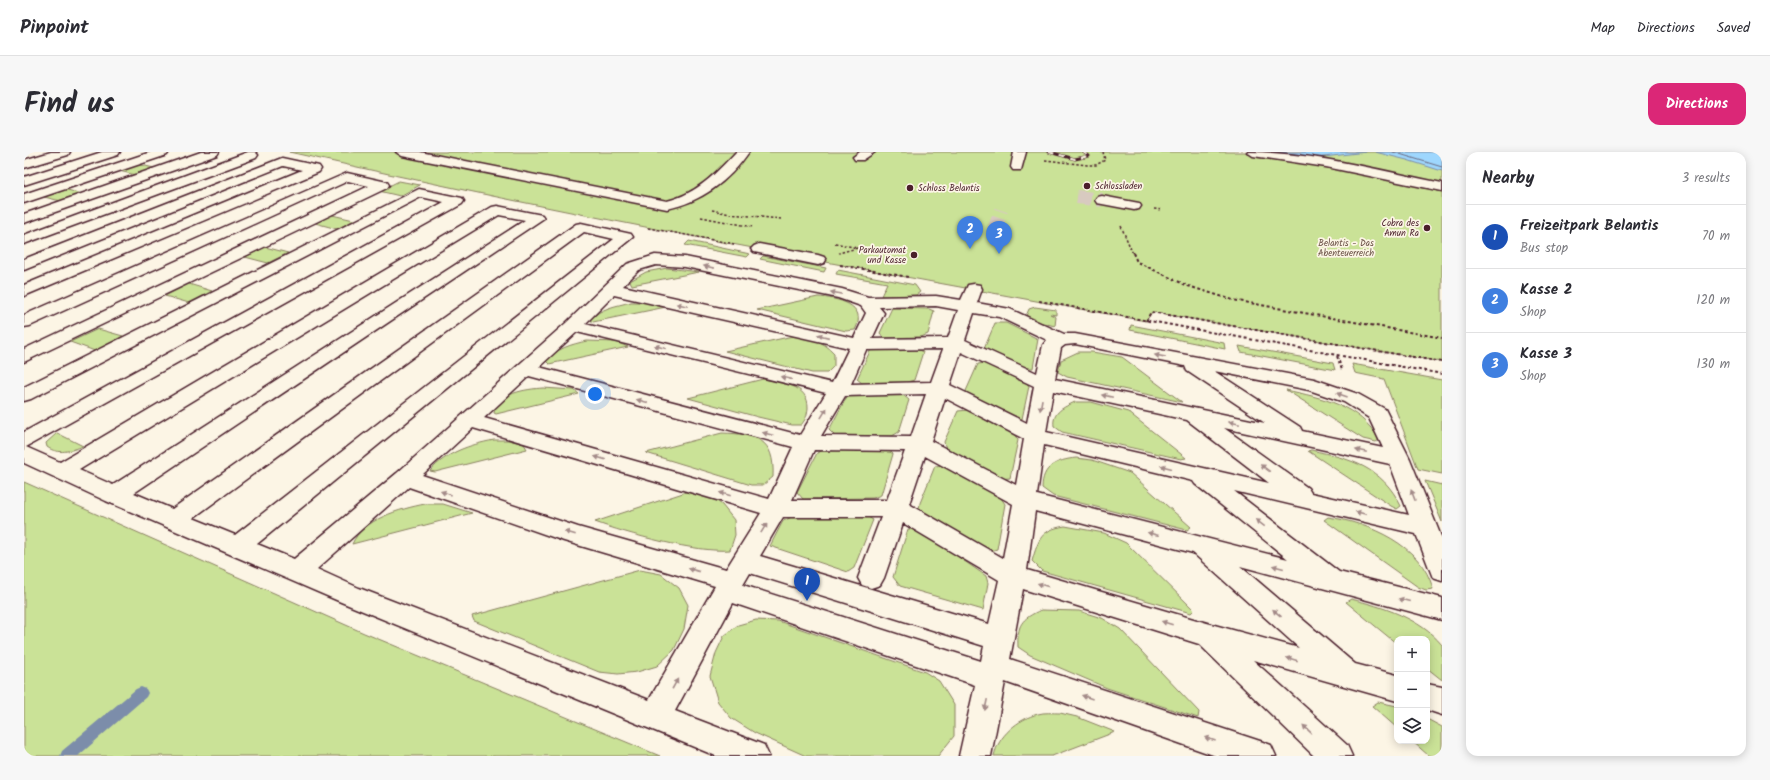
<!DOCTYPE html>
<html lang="en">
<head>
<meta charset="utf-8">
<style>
	:root { --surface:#fff; --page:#f7f7f7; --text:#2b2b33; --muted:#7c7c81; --line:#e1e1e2; --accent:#db2777 }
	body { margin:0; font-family:Kalam,sans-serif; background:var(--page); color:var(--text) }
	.controls { position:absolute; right:12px; bottom:12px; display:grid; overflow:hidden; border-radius:8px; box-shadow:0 2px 10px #0003 }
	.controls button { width:36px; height:36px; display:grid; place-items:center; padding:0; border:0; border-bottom:1px solid var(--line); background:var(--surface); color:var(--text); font:20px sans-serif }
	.you { position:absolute; left:571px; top:242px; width:14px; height:14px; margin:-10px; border:3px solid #fff; border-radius:50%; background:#1a73e8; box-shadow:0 0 0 6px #1a73e833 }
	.badge { display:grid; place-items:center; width:26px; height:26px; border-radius:50%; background:var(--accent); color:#fff; font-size:13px; font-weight:700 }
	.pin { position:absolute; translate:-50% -33px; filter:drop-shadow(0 1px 2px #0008) }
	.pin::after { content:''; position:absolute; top:21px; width:14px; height:12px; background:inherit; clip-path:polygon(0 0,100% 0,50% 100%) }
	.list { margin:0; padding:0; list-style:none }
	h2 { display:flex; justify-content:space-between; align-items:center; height:52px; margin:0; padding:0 16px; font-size:17px }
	h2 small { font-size:13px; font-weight:400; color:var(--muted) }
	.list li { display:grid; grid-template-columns:26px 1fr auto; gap:12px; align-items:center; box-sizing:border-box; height:64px; padding:0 16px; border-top:1px solid var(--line) }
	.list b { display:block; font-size:15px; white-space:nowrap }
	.list p { margin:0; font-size:13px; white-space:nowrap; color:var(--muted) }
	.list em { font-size:13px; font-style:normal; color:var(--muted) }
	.icon { flex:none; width:22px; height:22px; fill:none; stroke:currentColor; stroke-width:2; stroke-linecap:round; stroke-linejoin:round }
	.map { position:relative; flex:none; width:1418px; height:604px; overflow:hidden; border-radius:12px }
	header { display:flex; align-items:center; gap:24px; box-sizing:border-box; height:56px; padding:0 20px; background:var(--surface); border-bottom:1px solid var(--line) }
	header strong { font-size:19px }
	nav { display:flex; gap:22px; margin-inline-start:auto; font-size:14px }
	.intro { display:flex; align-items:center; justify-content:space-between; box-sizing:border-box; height:96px; padding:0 24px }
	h1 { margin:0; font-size:28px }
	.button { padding:10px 18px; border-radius:12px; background:var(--accent); color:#fff; font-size:14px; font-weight:700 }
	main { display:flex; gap:24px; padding:0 24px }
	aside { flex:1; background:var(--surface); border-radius:12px; box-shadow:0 2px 10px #0003 }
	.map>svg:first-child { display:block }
	.green { fill:#cae297; stroke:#8a8061 }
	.water { fill:#9ed7fe; stroke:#7c8daa }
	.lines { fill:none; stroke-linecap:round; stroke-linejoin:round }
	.shore { stroke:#6c697f; stroke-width:1 }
	.stream { fill:#7c8daa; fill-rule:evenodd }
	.minor-tunnel { stroke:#d8cac0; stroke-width:14; stroke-dasharray:14 7; stroke-linecap:butt }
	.minor-casing { stroke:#4a1f2b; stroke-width:3 }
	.path-far1 { stroke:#4a1f2b; stroke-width:1.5; stroke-dasharray:2.5 2; stroke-linecap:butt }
	.path { stroke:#4a1f2b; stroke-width:2; stroke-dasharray:3 2.5; stroke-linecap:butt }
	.minor { fill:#fcf5e5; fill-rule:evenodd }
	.rail-casing { stroke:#4a1f2b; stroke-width:3 }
	.rail { stroke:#fcf5e5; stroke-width:2; stroke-dasharray:5.5; stroke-linecap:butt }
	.oneway { fill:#a38a88 }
	.poi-dot { fill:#4a1f2b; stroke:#fcf5e5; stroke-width:1.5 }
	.labels { text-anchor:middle; stroke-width:3.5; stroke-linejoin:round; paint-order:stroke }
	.far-poi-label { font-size:9px; fill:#4a1f2b; stroke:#fcf5e5; text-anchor:start }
	.far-park-label { font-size:9px; fill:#6a5046; stroke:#fcf5e5 }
</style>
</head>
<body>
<header>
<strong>Pinpoint</strong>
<nav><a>Map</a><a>Directions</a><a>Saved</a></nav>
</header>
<div class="intro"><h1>Find us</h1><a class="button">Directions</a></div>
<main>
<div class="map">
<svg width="1418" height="604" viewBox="0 0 1418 604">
	<rect width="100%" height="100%" fill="#fcf5e5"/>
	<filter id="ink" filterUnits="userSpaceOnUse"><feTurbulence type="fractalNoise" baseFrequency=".025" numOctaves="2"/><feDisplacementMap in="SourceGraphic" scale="8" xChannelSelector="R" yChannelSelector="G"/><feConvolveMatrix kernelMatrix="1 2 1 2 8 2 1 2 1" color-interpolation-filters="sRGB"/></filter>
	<g filter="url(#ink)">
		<path class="green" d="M265 0H1418V210L1128 160 1122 169C835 117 549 64 265 0Z
			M113 12 130 16 112 23 95 19Z
			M375 29 396 33 376 44 355 39Z
			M40 37 58 42 37 49 20 45Z
			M308 63 330 68 313 77 291 71Z
			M665 89 726 102 723 105 661 93Z
			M241 95 264 101 244 111 221 105Z
			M739 104 802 116 800 120 736 107Z
			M643 116 675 120 608 133 606 129 622 120Z
			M814 118 891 133 896 140 892 143 857 144 863 131 812 122Z
			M165 132 188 139 165 151 141 144Z
			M794 145C812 146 845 152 831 178L822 179 733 158Z
			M607 150H620L642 155 569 170 566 168C576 156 592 154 607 150Z
			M1011 155 1032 158V163L1026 162 1032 165 1031 174 1007 168 1002 164 1005 157Z
			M868 156 905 157 910 159 904 182 897 185 860 186 856 181Z
			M971 171H982L1014 187 1009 216H998L960 197Z
			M1107 173 1200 191 1201 197 1106 178Z
			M74 177 99 184 71 199 46 190Z
			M769 184C787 186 798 188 810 201V214L803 221H788L701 199Z
			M563 189 592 190 604 195 525 212 522 209C531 197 548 192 563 189Z
			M1215 194 1309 211 1311 218 1217 200Z
			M890 196 899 200 890 228 883 230 838 231 833 227 847 197Z
			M1054 200H1068L1098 205 1158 250 1043 225 1034 220 1037 208Z
			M962 211 1000 228 1005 234 998 267 990 268 945 245 942 239 954 212Z
			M1328 212 1418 228V322L1394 317 1360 227 1331 221Z
			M739 227C756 230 785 233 784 256 783 264 782 267 777 273H768L734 265 664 246Z
			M519 236 550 238 555 242 472 262 470 261C472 241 503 237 519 236Z
			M1262 238C1298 246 1336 253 1355 288L1352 290 1339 287Z
			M830 243H879L885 248 875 280 868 284H811L805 278 822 246Z
			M1051 250H1067L1104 260 1162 306 1157 307 1038 280 1030 274C1028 260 1040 255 1051 250Z
			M944 258 990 282 994 288 986 326 975 327 922 297 920 290 934 259Z
			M33 281 59 294C47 299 34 303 23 295L22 291Z
			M698 281C732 282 751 286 749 325L739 333H727L622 301Z
			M470 288H486L500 292 503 297 411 320 406 319C423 300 445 293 470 288Z
			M800 297H863L869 302 857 343 849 346 779 347 773 340 793 301Z
			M1287 298C1327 307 1358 315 1377 354L1373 357 1367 354 1284 299Z
			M1052 306 1068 308 1106 321 1167 375 1163 378 1029 344 1018 336C1018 314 1033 308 1052 306Z
			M921 313 975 343 981 352 973 397 963 400 895 358 896 351 911 314Z
			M1401 329 1418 333V370Z
			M0 330 340 481 636 604H0Z
			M662 340 688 345 698 353 710 368 711 383 706 398C673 401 603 382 571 370Z
			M401 352H419L448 361 328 392C339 367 376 357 401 352Z
			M840 363 849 368 830 416 824 420 746 394 759 369 768 365Z
			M1304 365C1345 371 1398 393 1409 437L1402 438 1394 435 1300 368Z
			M1041 374 1080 381 1102 391 1170 458 1167 461 1018 419 1008 409C1015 386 1017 378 1041 374Z
			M884 377H894L962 424 964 431 959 458 876 434 869 425Z
			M616 418 637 422 655 436 664 453 660 477 650 498 633 514 613 520 594 522 575 520 450 469 448 464Z
			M1327 447C1359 455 1396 466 1418 493V528L1403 516V487H1373V492L1322 450Z
			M1017 458 1055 459 1078 466 1096 477 1175 560 1174 566 1083 536 1006 503 994 495C993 473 997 467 1017 458Z
			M732 468 754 469 901 520 915 529 930 553V584L914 604H782L731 581 707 566 694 550 686 524 692 501 700 484 714 473Z
			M1354 550 1373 554V576L1348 554Z
			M1036 561 1053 565 1091 580 1028 604H970C974 584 994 567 1014 562 1020 560 1029 561 1036 561Z
			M1403 567 1418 575V604H1405L1388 589H1403Z"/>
		<path class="water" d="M1250 0H1342L1291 6Z
			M1351 0H1418V19L1383 8Z"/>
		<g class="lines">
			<path class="shore" d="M1369 0 1418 15"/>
			<path class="stream" d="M117 535 122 537 124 541 122 545 54 604H36L38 599 112 537Z"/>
			<path class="minor-tunnel" d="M1053 45 1078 48
				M970 79 977 58"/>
			<defs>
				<path id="minor" d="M27 0H46L44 3 0 16V8Z
					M78 0H96L94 3 0 33V25Z
					M127 0H145L143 3 0 51V42Z
					M177 0H195L193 3 0 71V62Z
					M224 0H231L234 3 232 6 0 92V83Z
					M372 0H396L643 49C673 42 692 21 712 0H725C705 29 677 50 643 57L378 4Z
					M836 0H851L839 8H831L829 5Z
					M990 0H1002L997 18H989L987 15Z
					M1223 0C1289 0 1354 18 1418 31V39L1302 15 1229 4Z
					M258 6 295 14 297 17 295 20 0 144V133L278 18 259 14 0 118V107Z
					M323 21 363 30 365 33 363 36 0 210V197L345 34 324 29 6 174 0 175V163Z
					M395 37 438 46 440 49 438 52 2 295 36 310 468 55 473 54 518 63 520 66 110 341 148 357 552 72 557 71 607 82 609 85 233 392 270 407 373 321 543 170 603 112 631 103 661 105 818 137 844 145 912 144 937 148 944 133 950 132 956 133 958 137 953 151 986 157 1040 182H1051L1290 227 1334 242 1361 257 1386 307 1418 387V429L1409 426 1392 382 1210 339 1315 420 1418 446V468L1216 414 1331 512 1373 523V549L1229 508 1323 593 1328 604H1290L1175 492 999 437 986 507 1236 589 1247 593 1252 604H1192L981 530 967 604H935L951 533 709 451 651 559 740 593 745 604H692L317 450 82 349 0 311V280L420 50 397 45 7 247 0 249V235ZM475 63 501 68 89 333 55 318ZM560 80 590 87 211 383 169 366ZM632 113 661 115 814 146 837 154 842 161 830 186 599 134 615 118ZM590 143 825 196 808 231 561 172ZM912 154 934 158 924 186 848 187 860 161 855 155ZM950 161 975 165 1023 188 1019 193 1013 221 941 188ZM553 180 802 241 776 283 515 215ZM1051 192 1161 214 1163 219 1241 271 1031 227 1037 196 1041 193ZM919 197 907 230 827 232 842 198ZM937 200 1010 234 1003 271 926 233ZM1190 219 1285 238 1320 250 1345 266 1359 296 1278 279 1276 275ZM505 224 769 295 745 347 460 266ZM1029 239 1163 268 1245 331 1022 280ZM902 242 887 285 797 284 821 244ZM921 246 1000 287 992 333 907 289ZM449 276 737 361 702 417 554 375 398 323ZM1200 276 1366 312 1385 363 1287 341 1284 336ZM1020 293 1169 329 1171 332 1264 407 1013 343ZM790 298 881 299 863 348H768ZM901 304 989 352 979 406 885 352ZM385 335 540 389 691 434 625 548 335 436 293 417ZM1011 359 1169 401 1275 496 1183 471 1003 418ZM759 365H857L834 426 838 433 847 436 856 433 860 426 879 371 975 428 965 472 736 404ZM726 421 960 494 957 509 719 433Z
					M1078 44 1115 51 1117 54 1115 57 1110 58 1073 51 1071 48 1073 45Z
					M735 92 794 103 800 105 802 108 800 111 794 113 730 100 727 97 730 94Z
					M1403 532 1418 535V563L1403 558Z"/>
			</defs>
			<use href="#minor" class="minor-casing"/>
			<path class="path-far1" d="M1021 8 1063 13H1072L1081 8 1079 0
				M1130 57 1138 58
				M688 58 706 62 757 67
				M677 65 729 75
				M1097 74 1109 102
				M624 76 711 92
				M811 91 833 96 815 101"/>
			<path class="path" d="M1109 101 1113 110 1164 134 1209 148 1418 186
				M816 113 884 125
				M1015 149 1418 222
				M1122 169 1127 160 1418 210
				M1313 204 1318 218"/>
			<use href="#minor" class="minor"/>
			<defs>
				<path id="rail" d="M1025 0 1051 7 1065 4 1059 0"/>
			</defs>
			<use href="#rail" class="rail-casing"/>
			<use href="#rail" class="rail"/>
		</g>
		<defs><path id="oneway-solid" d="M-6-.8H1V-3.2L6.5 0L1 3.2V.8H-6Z"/></defs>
		<g class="oneway">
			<use href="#oneway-solid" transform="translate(685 115) rotate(-168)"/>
			<use href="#oneway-solid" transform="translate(812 141) rotate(-169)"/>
			<use href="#oneway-solid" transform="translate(658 153) rotate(-168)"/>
			<use href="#oneway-solid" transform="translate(799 184) rotate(-167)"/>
			<use href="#oneway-solid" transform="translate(636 195) rotate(-166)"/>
			<use href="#oneway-solid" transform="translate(1136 204) rotate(-169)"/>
			<use href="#oneway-solid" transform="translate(762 226) rotate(-167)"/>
			<use href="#oneway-solid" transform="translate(1318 243) rotate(-160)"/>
			<use href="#oneway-solid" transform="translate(1083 244) rotate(-168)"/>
			<use href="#oneway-solid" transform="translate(618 249) rotate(-165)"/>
			<use href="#oneway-solid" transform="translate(1017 253) rotate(100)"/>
			<use href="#oneway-solid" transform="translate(800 261) rotate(-59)"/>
			<use href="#oneway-solid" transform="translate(1210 271) rotate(-168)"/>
			<use href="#oneway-solid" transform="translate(744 282) rotate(-165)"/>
			<use href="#oneway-solid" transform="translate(1337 299) rotate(-168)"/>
			<use href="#oneway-solid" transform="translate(576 306) rotate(-164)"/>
			<use href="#oneway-solid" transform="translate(1142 315) rotate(-166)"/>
			<use href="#oneway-solid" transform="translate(1241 316) rotate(-144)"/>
			<use href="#oneway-solid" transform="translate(422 341) rotate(-161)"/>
			<use href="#oneway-solid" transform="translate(701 342) rotate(-164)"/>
			<use href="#oneway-solid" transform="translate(1389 343) rotate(-111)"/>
			<use href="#oneway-solid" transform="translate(1337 361) rotate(-167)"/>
			<use href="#oneway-solid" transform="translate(1236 371) rotate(-142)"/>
			<use href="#oneway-solid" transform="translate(740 376) rotate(-58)"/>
			<use href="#oneway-solid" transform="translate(546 381) rotate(-162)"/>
			<use href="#oneway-solid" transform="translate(1129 382) rotate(-165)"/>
			<use href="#oneway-solid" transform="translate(1254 415) rotate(-165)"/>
			<use href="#oneway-solid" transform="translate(670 418) rotate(-164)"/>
			<use href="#oneway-solid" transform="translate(1019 433) rotate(-163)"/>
			<use href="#oneway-solid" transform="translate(1380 448) rotate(-166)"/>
			<use href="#oneway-solid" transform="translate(1253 461) rotate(-139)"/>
			<use href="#oneway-solid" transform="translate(1143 471) rotate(-163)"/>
			<use href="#oneway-solid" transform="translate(1268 507) rotate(-164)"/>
			<use href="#oneway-solid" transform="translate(651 532) rotate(-61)"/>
			<use href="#oneway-solid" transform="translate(1063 545) rotate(-161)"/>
			<use href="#oneway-solid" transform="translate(962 553) rotate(102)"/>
			<use href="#oneway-solid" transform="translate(1283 577) rotate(-137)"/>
			<use href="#oneway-solid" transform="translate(1186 587) rotate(-161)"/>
		</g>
	</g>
	<g class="poi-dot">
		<circle cx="1063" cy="34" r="4"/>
		<circle cx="886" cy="36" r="4"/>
		<circle cx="1403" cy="76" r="4"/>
		<circle cx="890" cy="103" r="4"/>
	</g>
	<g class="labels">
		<g class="far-poi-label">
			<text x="1071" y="37">Schlossladen</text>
			<text x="894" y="39">Schloss Belantis</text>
			<text x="1395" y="74" text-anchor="end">Cobra des<tspan x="1395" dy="10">Amun Ra</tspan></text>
			<text x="882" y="101" text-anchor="end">Parkautomat<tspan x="882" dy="10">und Kasse</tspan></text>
		</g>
		<g class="far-park-label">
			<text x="1322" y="94">Belantis - Das<tspan x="1322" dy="10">Abenteuerreich</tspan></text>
		</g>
	</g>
</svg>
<div class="controls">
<button>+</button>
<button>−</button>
<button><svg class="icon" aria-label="layers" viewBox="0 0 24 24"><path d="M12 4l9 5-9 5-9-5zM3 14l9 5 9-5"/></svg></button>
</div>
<div class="you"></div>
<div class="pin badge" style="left:783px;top:449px;background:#1a4fb4">1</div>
<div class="pin badge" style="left:946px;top:97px;background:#3f7fe0">2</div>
<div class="pin badge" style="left:975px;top:102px;background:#3f7fe0">3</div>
</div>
<aside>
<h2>Nearby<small>3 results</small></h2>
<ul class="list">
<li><span class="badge" style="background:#1a4fb4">1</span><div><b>Freizeitpark Belantis</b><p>Bus stop</p></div><em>70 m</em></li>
<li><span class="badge" style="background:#3f7fe0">2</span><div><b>Kasse 2</b><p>Shop</p></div><em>120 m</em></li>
<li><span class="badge" style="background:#3f7fe0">3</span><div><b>Kasse 3</b><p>Shop</p></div><em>130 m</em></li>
</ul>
</aside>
</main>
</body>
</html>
